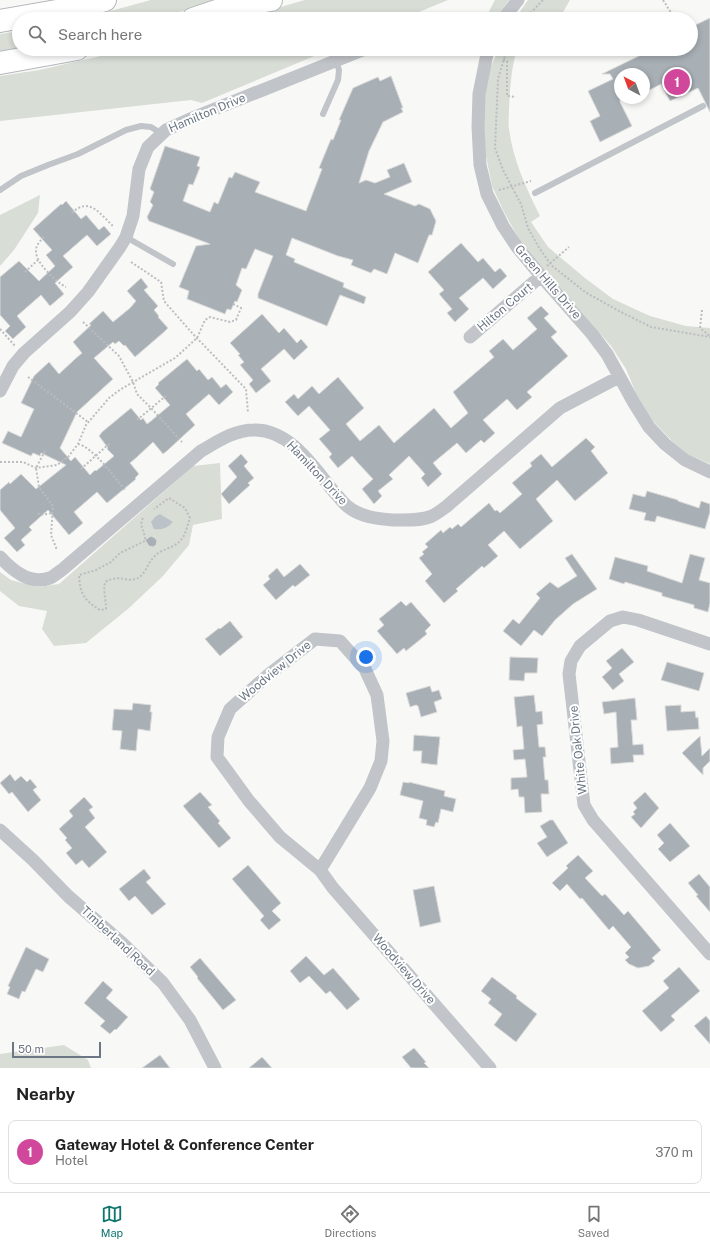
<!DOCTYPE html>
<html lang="en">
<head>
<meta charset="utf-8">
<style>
	:root { --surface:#fff; --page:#f6f6f6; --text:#222; --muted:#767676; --line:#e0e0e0; --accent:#0f766e }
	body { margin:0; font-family:"Public Sans",sans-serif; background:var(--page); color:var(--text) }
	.compass { position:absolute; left:614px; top:68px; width:36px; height:36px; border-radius:50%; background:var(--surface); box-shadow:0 2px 6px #0003; rotate:319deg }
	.scale { position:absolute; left:12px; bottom:10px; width:89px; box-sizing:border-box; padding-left:4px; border:2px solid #6b7784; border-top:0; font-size:11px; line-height:14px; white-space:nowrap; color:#6b7784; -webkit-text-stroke:3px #fff; paint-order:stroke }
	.you { position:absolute; left:366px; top:657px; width:14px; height:14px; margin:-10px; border:3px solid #fff; border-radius:50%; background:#1a73e8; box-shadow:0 0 0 6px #1a73e833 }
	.badge { display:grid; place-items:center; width:26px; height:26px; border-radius:50%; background:var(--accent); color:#fff; font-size:13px; font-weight:700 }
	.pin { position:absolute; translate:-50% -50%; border:2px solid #fff; box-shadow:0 1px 4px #0006 }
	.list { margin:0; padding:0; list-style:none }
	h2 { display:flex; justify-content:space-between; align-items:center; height:52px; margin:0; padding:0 16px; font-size:17px }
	h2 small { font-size:13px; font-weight:400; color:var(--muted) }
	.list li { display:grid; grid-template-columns:26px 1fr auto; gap:12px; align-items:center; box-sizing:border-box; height:64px; margin:0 8px 8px; padding:0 8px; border:1px solid var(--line); border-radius:8px }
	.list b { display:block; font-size:15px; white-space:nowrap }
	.list p { margin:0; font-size:13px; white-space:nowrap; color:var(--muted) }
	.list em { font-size:13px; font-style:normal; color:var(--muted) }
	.icon { flex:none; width:22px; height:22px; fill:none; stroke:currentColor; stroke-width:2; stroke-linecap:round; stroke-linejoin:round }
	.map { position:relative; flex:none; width:710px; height:1068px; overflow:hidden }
	.search { position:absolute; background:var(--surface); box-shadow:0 2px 6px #0003; left:12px; right:12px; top:12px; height:44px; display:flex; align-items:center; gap:10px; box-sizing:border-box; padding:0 14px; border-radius:22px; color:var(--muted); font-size:15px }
	.sheet { height:124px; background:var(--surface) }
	nav { display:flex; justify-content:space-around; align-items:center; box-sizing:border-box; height:56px; border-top:1px solid var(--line); background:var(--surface); font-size:11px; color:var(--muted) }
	nav a { display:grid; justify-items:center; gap:2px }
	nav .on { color:var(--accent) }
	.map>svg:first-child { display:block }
	.green { fill:#d8ddd6 }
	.water { fill:#bbc3c8 }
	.building { fill:#a8afb5; stroke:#dadad9 }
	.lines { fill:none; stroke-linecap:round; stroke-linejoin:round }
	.motorway-casing { stroke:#b4b7bb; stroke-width:24 }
	.path { stroke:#bbbdc0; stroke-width:2; stroke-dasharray:2 2; stroke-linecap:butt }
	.service { stroke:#c1c4c8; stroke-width:6 }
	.minor { stroke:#c1c4c8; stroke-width:13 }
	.motorway { stroke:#fff; stroke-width:22 }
	.labels { text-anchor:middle; stroke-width:4; stroke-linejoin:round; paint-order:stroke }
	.street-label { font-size:12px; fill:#6b7784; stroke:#fff }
</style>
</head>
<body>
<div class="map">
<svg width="710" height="1068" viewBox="0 0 710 1068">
	<rect width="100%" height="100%" fill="#f8f9f7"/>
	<path class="green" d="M151 0H218L157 19H77L103 13Z
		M305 0H448L402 19H238Z
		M495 0H509L495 19H485Z
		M528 0H570L559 19H515Z
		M19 31V48L0 51V34Z
		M132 49H331L202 103 191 100 0 121V76L39 70Z
		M499 49H517C511 69 510 89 509 110 509 116 508 123 509 129 513 160 526 188 540 216L531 222 548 247 585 278 613 299 650 316 686 326 710 328V464L689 455 672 441 653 421 638 398 626 369 611 346 523 246 504 212 492 186 482 136 483 107 490 68Z
		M40 195 38 213 14 250 0 266V215Z
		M220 463 222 519 193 525 189 545 163 576 129 608 86 643 54 646 42 629 47 611 19 606 0 591V572L11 580 38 587 59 584 193 466Z
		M64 1045 88 1060 91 1068H0V1054Z"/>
	<path class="water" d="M160 514 173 522C167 528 163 530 154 529L151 522 155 517Z"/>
	<path class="building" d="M710 18V112L698 88 670 101 661 84 644 93V74H620V102L632 126 600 142 590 121 600 116 588 91 613 79 610 74H602L647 52 646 49H691V27Z
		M391 76 403 108H401L403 112 383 122 369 151 359 183 366 180 375 183 390 177 387 170 404 163 412 182 384 194 415 206 419 204 430 209 436 221 432 235H429L418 263 395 253 387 274 374 269 371 273 351 265 353 260 338 256 292 238 286 255 295 259 294 262 344 283 343 287 366 297 364 304 340 295 327 326 258 298V294L273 256 255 249 246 269 242 268 236 285 242 290 237 302 235 301 231 310 227 309 225 314 187 299 189 291 179 287 196 246 210 244 149 221 147 217 153 205 150 202 154 192 150 189 165 146 200 157 197 166 200 167 193 185 189 184 183 201 210 212 214 202 218 204 229 177 232 178 235 172 260 182 255 192 306 211 322 169 319 168 331 139 333 140 341 120H339L353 88 378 77 380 81Z
		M66 201 81 219 86 215 99 230 104 226 111 234 97 246 87 235 63 256 73 267 55 283 64 294 50 306 41 295 17 316 26 327 13 339 5 331 10 326 0 315V277L19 261 39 281 55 266 46 255 52 250 33 229 61 204 62 205Z
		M461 243 478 262 483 258 495 272 500 268 507 276 493 289 483 278 459 298 469 309 455 322 447 313 452 309 439 294 444 290 428 272Z
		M141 278 148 287 144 290 158 306 154 310 159 316 158 317 168 328 164 332 135 357 125 345 124 346 119 341 115 344 113 342 94 358 113 379 77 412 60 448 71 461 75 457 90 475 95 470 96 471 114 456 107 449 108 448 99 436 102 432 131 408 141 420 143 418 147 424 151 421 170 405 155 388 159 384 158 383 187 359 197 371 199 369 208 380 212 377 221 388 226 384 233 392 219 405 209 394 186 414 195 425 168 450 163 454 153 442 137 457 130 463 139 474 135 478 136 479 107 503 97 492 74 512 83 523 69 535 48 510 29 527 32 530 21 540 25 545 17 552 4 538 15 528 0 510V490L9 482 10 484 21 474 36 489 66 465 41 453 40 456 33 453 31 456 2 443 8 431 21 437 34 409 21 403 34 376 49 362 59 374 75 359 82 353 73 342 91 325 89 324 103 311 113 322 130 308 136 301 127 291Z
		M541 306 549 314 544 318 557 332 551 337 568 356 527 392 532 397 517 410 507 399 483 420 495 433 484 443 481 440 466 453 457 443 433 463 442 474 428 487 421 478 425 474 409 456 389 475 393 479 378 491 382 496 374 504 362 489 373 479 358 463 352 456 338 468 329 457 332 454 319 439 330 430 309 406 298 416 285 402 294 394 298 399 312 386 319 394 338 377 364 408 346 424 360 441 379 425 394 443 434 408 451 428 468 413 453 392 494 357 489 351 503 339 513 350 537 329 527 318Z
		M262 314 279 333 284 328 297 343 301 339 308 347 294 360 284 349 261 369 271 381 256 393 249 384 253 380 240 365 244 362 238 355 240 354 230 343Z
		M586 438 595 447 591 451 608 473 575 501 557 480 536 499 553 521 520 549 504 531 488 545 498 556 484 568 482 566 456 589 458 591 444 603 425 581 432 574 419 558 424 554 422 552 428 547 425 544 441 530 443 533 450 527 452 529 458 524 461 527 489 503 495 511 497 510 500 513 522 494 512 483 532 466 530 463 541 454 552 467Z
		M241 454 248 462 244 466 254 478 248 483 250 485 229 504 221 494 237 477 228 466Z
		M647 491 678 500V501L699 508 701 501 710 504V512L705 529 657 516 655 522 644 520 646 513 629 509 633 494 645 497Z
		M151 536 155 538 157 541 156 545 153 547 149 546 145 540Z
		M572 554 597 589 573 604 555 620 542 636 534 630 521 646 503 631 513 619 519 624 540 598 536 594 550 582 558 588 577 576 565 558Z
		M690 554 705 558 699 580 710 583V603L708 612 694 608V605L662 596V593L625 582 624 584 609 579 615 557 648 566 647 571 682 583Z
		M300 564 310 575 295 587 293 585 276 600 263 585 270 579 268 576 277 568 284 577Z
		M401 601 406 606 411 602 431 625 425 631 427 634 406 651 404 648 397 654 377 631 384 625 379 619Z
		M230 621 243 637 220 656 205 639 219 628 220 629Z
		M622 648 634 662 619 674 624 681 613 690 602 677 612 668 606 661Z
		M510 657 538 658 537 673H525L524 681 509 680Z
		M667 662 704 673 699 691 661 680Z
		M430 686 432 692 439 690 442 699 434 702 437 712 421 717 418 706 416 705 410 707 406 693Z
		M534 695 536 712 542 711 543 724 537 725 539 747H545L546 757H543L545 780H548L549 794H541L542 812 525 813 524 797H519L518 789 511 790V778L527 777 525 759 514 760 513 750 524 749 522 726 517 727 514 697Z
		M635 698 637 720H631L633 745 643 744 644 755H633L634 762 611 764 610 748 618 747 616 712 604 714 602 702Z
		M133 703 151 705 150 712H152L150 731 138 729 136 751 120 749 122 731 112 730 114 709 132 710Z
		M681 705V712L695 711 696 718 698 717 699 729 667 731 665 706Z
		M414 735 440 737 437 765 421 763 422 751H413Z
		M700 736 702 756 710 748V761L703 768V775L682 753Z
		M10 774 15 781 21 776 27 782 30 779 37 787 33 790 41 800 28 812 12 792 9 794 0 783Z
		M403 782 409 783V782L445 791 444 796 456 799 453 812 441 809 438 823 436 822 434 827 426 825 427 820 419 818 423 801 400 795Z
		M200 792 212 805 208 807 220 821 218 823 231 838 219 848 183 806Z
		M645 792 659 808 641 828 631 817 635 814 633 812 637 808 633 803Z
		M84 797 93 807 89 810 95 818 85 827 107 852 89 868 82 860 76 865 66 853 72 848 65 840 67 838 59 829 73 816 69 811Z
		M550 820H553L568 843 547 857 537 843 547 837 540 826Z
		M670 823 690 846 670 862 658 849 664 843 657 835Z
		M578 855 593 871 585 878 602 896 605 894 624 915 628 911 661 950 652 958 655 961 649 966 638 968 629 964 625 960 629 957 625 953 631 947 613 926 609 930 582 898 580 899 567 884 560 891 552 883 568 868 566 866Z
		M248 865 281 903 272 911 281 920 269 930 260 920 264 916 232 879Z
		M144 869 151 878 146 882 166 904 152 915 135 896 129 901 119 889Z
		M699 874 710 887V912L696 896 698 895 688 883Z
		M434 886 441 922 420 927 413 890Z
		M26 947 49 959 43 972 36 969 25 992 22 991 19 999 7 994 10 987 8 986Z
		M306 956 324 975 333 968 360 999 347 1010 330 991 326 994 309 976 300 983 290 971Z
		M200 958 236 1000 223 1010 197 978 198 977 190 967Z
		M679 967 700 991 671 1016 675 1020 661 1032 642 1011 669 988 663 981Z
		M492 977 517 996 516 998 537 1014 516 1042 494 1025 502 1014 488 1003 491 999 481 991Z
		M103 981 113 990 106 998 128 1017 116 1030 115 1029 110 1034 100 1026 105 1021 84 1003Z
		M706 1016 710 1021V1044L694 1026Z
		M414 1048 426 1062 424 1063 429 1068H411L402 1057Z
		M160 1055 170 1068H142Z
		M262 1057 272 1068H249Z"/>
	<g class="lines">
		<defs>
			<path id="motorway" d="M234 6 271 0
				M193 19 249 0
				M0 21 74 8 105 0
				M0 63 77 49"/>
		</defs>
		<use href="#motorway" class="motorway-casing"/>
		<path class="path" d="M663 0 675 19
			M525 19 543 0
			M507 49 498 79 495 148 503 170 521 204 528 228 538 246 551 265 585 292 619 311 651 327 710 337
			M503 60 507 61V96L516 97
			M499 190 531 181
			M72 213C89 196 100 214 113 226
			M44 237C40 241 36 245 36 251 35 262 56 282 66 287
			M131 262 161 282 164 301 193 334 246 389 248 413
			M547 266 569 247
			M25 272 38 260
			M702 310 700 328 710 336
			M83 322 119 356 133 382 137 394 151 408 182 442
			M0 329 15 346
			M28 377 88 422
			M137 420 167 395
			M78 444C93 447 115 478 125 490
			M45 451 36 468 39 487 53 506 51 535 57 550
			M0 462H23L36 468 57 465 68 457 78 444 86 425 109 398 121 389 175 358 197 338 205 320 210 317 230 322 236 320 241 308 233 304
			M81 469 110 443
			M38 513 40 515 53 513
			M143 518C138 526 146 532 145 541L120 553 111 562 96 570 79 575C80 594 84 600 100 610L106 609C106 600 103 591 105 582 120 574 125 582 136 579 145 576 147 564 153 558 161 548 173 549 180 541 186 535 187 526 190 518L185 508 169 498 154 509"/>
		<path class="service" d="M323 114 338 80 339 70 336 61
			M0 190 21 176 48 165 78 154 126 130 141 126 151 127 162 134
			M535 193 703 106
			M126 237 173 264"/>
		<path class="minor" d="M503 19 518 0
			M488 49 479 94 478 127 480 165 487 194 503 226 517 247 541 276 592 334 607 354 634 403 649 427 665 444 685 460 710 472
			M470 337 541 276
			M0 391 13 366 24 353 70 312 88 292 120 247 126 237 133 216 139 169 148 147 166 130 195 117 365 49
			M0 557C13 571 30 585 50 578 54 576 59 572 63 569L201 451C217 442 234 430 254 430 290 429 314 468 335 493 339 497 343 503 347 506 360 517 378 519 393 520 405 520 421 521 432 516 438 513 443 509 447 506L560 408 619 377
			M315 639 340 641 365 669 377 695 383 741 381 761 370 788 320 870 280 837 249 801 217 757 218 737 230 709 267 676Z
			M710 644 638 620 623 617 610 621 580 646 571 661 569 674 584 805 593 820 710 954
			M0 830 33 860 68 896 122 943 163 983 190 1020 215 1068
			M320 870 333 888 490 1068"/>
		<use href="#motorway" class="motorway"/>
	</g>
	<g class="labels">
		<g class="street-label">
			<text transform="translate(207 113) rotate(-23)" y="4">Hamilton Drive</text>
			<text transform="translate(548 282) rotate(49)" y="4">Green Hills Drive</text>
			<text transform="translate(505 307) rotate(-40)" y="4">Hilton Court</text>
			<text transform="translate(317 473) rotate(47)" y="4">Hamilton Drive</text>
			<text transform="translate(275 671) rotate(-39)" y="4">Woodview Drive</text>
			<text transform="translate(578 750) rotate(-96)" y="4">White Oak Drive</text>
			<text transform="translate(118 941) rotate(43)" y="4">Timberland Road</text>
			<text transform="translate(404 969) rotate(49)" y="4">Woodview Drive</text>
		</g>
	</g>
</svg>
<svg class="compass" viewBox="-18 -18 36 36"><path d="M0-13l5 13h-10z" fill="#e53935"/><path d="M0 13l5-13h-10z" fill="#767676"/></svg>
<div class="scale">50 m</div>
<div class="you"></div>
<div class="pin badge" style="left:677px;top:82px;background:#d1479c">1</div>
<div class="search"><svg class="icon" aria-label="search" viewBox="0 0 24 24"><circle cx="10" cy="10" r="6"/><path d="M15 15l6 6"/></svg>Search here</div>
</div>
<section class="sheet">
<h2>Nearby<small></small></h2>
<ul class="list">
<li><span class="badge" style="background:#d1479c">1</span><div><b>Gateway Hotel &amp; Conference Center</b><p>Hotel</p></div><em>370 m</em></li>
</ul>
</section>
<nav>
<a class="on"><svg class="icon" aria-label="map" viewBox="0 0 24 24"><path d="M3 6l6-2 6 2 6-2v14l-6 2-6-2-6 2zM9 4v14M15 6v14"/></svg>Map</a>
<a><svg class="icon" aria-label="directions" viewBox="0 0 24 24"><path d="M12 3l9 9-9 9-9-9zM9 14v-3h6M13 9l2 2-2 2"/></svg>Directions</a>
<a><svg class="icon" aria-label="saved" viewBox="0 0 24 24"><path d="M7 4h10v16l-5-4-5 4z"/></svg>Saved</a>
</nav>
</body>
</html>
